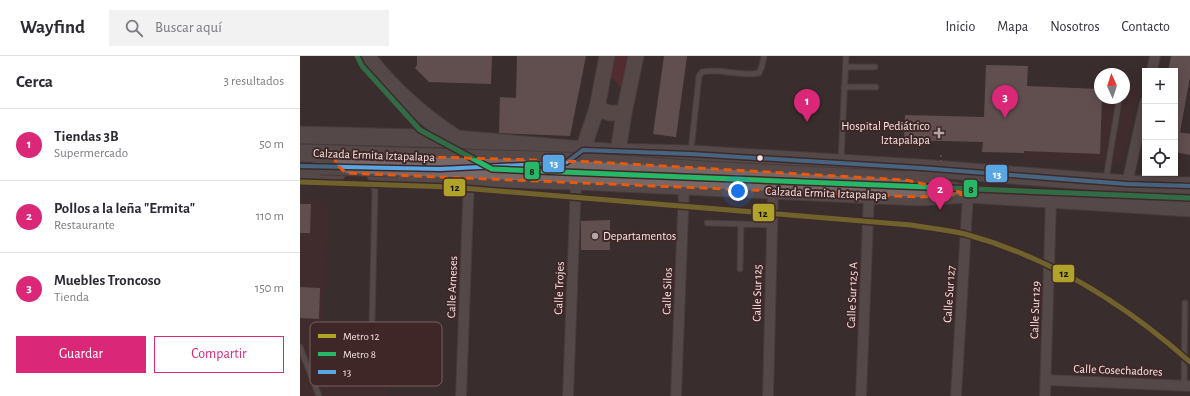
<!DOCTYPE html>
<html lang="es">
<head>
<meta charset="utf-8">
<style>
	:root { --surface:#fff; --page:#f2f2f3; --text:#2b2b33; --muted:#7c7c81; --line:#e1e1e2; --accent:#db2777 }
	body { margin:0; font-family:"Alegreya Sans",sans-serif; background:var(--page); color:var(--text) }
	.controls { position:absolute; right:12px; top:12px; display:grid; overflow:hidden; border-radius:0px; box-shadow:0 2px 10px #0003 }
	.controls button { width:36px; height:36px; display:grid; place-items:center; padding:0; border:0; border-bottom:1px solid var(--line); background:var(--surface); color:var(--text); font:20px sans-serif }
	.compass { position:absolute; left:794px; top:12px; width:36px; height:36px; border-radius:50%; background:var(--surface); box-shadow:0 2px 10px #0003; rotate:357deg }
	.you { position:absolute; left:438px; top:135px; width:14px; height:14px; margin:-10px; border:3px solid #fff; border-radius:50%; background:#1a73e8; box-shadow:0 0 0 6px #1a73e833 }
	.badge { display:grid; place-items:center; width:26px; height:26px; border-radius:50%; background:var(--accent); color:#fff; font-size:13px; font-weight:700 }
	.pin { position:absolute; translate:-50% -33px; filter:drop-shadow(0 1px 2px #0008) }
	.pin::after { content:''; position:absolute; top:21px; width:14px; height:12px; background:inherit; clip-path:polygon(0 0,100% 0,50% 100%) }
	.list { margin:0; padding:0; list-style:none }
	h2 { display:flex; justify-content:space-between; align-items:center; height:52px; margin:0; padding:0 16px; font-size:17px }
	h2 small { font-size:13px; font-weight:400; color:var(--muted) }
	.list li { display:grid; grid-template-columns:26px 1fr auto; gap:12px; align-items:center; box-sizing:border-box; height:72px; padding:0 16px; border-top:1px solid var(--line) }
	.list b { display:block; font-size:15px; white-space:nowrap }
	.list p { margin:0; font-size:13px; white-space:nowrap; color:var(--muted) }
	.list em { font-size:13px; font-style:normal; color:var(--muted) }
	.actions { display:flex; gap:8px; padding:12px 16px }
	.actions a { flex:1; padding:9px 0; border:1px solid var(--accent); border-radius:0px; text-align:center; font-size:14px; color:var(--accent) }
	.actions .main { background:var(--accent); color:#fff }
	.icon { flex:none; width:22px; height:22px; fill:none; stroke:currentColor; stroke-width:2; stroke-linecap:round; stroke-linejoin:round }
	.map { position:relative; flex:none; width:890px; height:340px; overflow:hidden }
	header { display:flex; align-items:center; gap:24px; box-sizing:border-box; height:56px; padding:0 20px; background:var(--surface); border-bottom:1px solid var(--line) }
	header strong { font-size:19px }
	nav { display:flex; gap:22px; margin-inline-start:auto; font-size:14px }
	.search { width:280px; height:36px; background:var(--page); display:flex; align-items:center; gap:10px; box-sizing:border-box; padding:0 14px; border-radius:0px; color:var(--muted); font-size:15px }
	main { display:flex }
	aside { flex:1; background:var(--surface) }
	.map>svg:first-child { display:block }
	.built { fill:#482a2b }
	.green { fill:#6f2c30 }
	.building { fill:#907878 }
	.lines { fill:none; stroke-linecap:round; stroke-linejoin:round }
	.lane-casing { stroke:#574b4b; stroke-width:7 }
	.street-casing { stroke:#574b4b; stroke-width:12 }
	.secondary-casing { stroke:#574b4b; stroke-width:17 }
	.primary-casing { stroke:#574b4b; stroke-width:19 }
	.lane { stroke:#766868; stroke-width:5 }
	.street { stroke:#766868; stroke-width:10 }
	.secondary { stroke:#7a6969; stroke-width:15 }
	.primary { stroke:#766868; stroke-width:17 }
	.primary-bridge-casing { stroke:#574b4b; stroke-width:19; stroke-linecap:butt }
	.path-bridge { stroke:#786b6b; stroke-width:2; stroke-dasharray:2 3; stroke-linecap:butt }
	.primary-bridge { stroke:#766868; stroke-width:17 }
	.bus-1-casing { stroke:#402727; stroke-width:7 }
	.bus-1 { stroke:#58a6e4; stroke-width:4 }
	.metro-1-casing { stroke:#402727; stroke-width:8 }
	.metro-2-casing { stroke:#402727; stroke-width:8 }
	.metro-1 { stroke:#b0a32a; stroke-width:5 }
	.metro-2 { stroke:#26b867; stroke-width:5 }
	.marked { fill:none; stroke:#e8590c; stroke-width:3; stroke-dasharray:8 5; stroke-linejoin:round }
	.poi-dot { fill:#b5a5a5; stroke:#402727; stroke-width:1.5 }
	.bus-dot { fill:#f7e5e5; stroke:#402727; stroke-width:1.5 }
	.labels { text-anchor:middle; stroke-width:4; stroke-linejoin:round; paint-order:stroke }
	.poi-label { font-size:12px; fill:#f7e5e5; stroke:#402727; text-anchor:end }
	.street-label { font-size:12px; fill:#f7e5e5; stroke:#402727 }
	.key { fill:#402727; stroke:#776060; stroke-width:1 }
	.key-label { font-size:11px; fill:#f7e5e5 }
	.line-badge { stroke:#402727; stroke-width:1.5 }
	.badge-label { font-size:11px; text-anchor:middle; font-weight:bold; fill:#fff }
	.pale-badge-label { font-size:11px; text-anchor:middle; font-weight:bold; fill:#111 }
</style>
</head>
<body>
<header>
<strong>Wayfind</strong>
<div class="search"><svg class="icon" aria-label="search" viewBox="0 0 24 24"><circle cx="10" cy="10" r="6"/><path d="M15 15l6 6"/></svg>Buscar aquí</div>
<nav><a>Inicio</a><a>Mapa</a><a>Nosotros</a><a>Contacto</a></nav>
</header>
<main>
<aside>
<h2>Cerca<small>3 resultados</small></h2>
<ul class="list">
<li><span class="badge">1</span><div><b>Tiendas 3B</b><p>Supermercado</p></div><em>50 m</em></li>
<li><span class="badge">2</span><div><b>Pollos a la leña &quot;Ermita&quot;</b><p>Restaurante</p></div><em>110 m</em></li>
<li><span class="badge">3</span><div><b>Muebles Troncoso</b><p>Tienda</p></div><em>150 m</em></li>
</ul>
<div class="actions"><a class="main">Guardar</a><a>Compartir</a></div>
</aside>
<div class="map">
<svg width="890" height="340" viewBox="0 0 890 340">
	<rect width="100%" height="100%" fill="#3a2d2d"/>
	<path class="built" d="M727 30 800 33V42H824V34H838L822 107 724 103Z
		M0 144 28 145 23 288 87 290V340H0Z"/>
	<path class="green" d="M314 0H333L326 37 310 20Z"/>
	<path class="building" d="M117 0H192L191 28 129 26 115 12 117 9Z
		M217 0H286L270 80 199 77 200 41 216 42Z
		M364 0H387L376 81 353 78Z
		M871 0H890V21L880 76H878L890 78V99L875 96V15H868Z
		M686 9 728 10 727 30 800 33V42H802L800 98 724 95V97L682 96 683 86 604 84 605 59 684 61Z
		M0 148H11L10 177H0Z
		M310 164V194H281V165Z
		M0 231 20 232 19 263 0 262Z"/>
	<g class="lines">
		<defs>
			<path id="lane" d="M545 11H575
				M544 31H576
				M391 95 399 20 402 16C421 12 440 21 459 17L462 10 464 0
				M541 104 546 0
				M70 120 75 135 72 267
				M806 123 819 44
				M407 167 472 169
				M440 213 441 168
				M0 291 19 340
				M884 330 885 247"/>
			<path id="street" d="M852 15 855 0
				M827 128 845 46
				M746 324 890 330
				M161 340 169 122
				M268 340 276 125
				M376 340 384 131
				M468 340 473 135
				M561 340 569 139
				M656 340 668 138
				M745 340 751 144"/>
			<path id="secondary" d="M297 52 309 57H324
				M283 94 297 52 307 0
				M318 96 324 57 336 0"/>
			<path id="primary" d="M66 0C91 33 123 61 157 83
				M0 79 157 83 307 96 391 98 621 112 827 128 890 130
				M0 116 37 117
				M77 119 276 125 619 141 668 138
				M606 124 668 138 890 152"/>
		</defs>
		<use href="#lane" class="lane-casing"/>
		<use href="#street" class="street-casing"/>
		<use href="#secondary" class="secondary-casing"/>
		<use href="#primary" class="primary-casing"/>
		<use href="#lane" class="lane"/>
		<use href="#street" class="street"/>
		<use href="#secondary" class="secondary"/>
		<use href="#primary" class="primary"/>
		<defs>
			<path id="primary-bridge" d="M0 97 294 106 403 114 606 124
				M20 110 98 112"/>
		</defs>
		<use href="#primary-bridge" class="primary-bridge-casing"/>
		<path class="path-bridge" d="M640 151 641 99"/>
		<use href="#primary-bridge" class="primary-bridge"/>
		<defs>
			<path id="bus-1" d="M0 110 140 113 262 107 267 106 283 94 391 98 621 112 827 128 890 130"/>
		</defs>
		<use href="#bus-1" class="bus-1-casing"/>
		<use href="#bus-1" class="bus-1"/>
		<defs>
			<path id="metro-1" d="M0 126 150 131 611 169C629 172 647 174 665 178 749 201 825 248 890 306"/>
			<path id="metro-2" d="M57 0 62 10 120 74 192 113 890 142"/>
		</defs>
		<use href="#metro-1" class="metro-1-casing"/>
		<use href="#metro-2" class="metro-2-casing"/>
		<use href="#metro-1" class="metro-1"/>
		<use href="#metro-2" class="metro-2"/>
	</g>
	<path d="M0 0H890V340H0ZM34 98 294 106 606 124 668 138 619 141 46 117 36 108Z" fill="#3a2d2d" fill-opacity=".55" fill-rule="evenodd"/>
	<path class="marked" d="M34 98 294 106 606 124 668 138 619 141 46 117 36 108Z"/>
	<g class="poi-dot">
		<path d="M637 71h4v4h4v4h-4v4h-4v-4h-4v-4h4z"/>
		<circle cx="295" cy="180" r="4"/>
	</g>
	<circle class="bus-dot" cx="460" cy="102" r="3.5"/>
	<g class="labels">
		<g class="poi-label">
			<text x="630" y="74">Hospital Pediátrico<tspan x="630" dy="14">Iztapalapa</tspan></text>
			<text x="303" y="184" text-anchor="start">Departamentos</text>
		</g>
		<g class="street-label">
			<text transform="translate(74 99) rotate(2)" y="4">Calzada Ermita Iztapalapa</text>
			<text transform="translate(526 137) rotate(2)" y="4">Calzada Ermita Iztapalapa</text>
			<text transform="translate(152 231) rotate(-88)" y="4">Calle Arneses</text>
			<text transform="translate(259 232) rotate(-88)" y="4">Calle Trojes</text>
			<text transform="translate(367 235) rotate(-88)" y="4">Calle Silos</text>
			<text transform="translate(457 237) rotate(-89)" y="4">Calle Sur 125</text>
			<text transform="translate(649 238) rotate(-86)" y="4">Calle Sur 127</text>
			<text transform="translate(552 239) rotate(-88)" y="4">Calle Sur 125 A</text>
			<text transform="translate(735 254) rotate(-88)" y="4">Calle Sur 129</text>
			<text transform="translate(818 314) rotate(2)" y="4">Calle Cosechadores</text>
		</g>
	</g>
	<rect x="10" y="266" width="132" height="64" rx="6" class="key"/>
	<rect x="18" y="278" width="18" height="4" fill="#b0a32a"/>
	<rect x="18" y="296" width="18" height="4" fill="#26b867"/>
	<rect x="18" y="314" width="18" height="4" fill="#58a6e4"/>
	<g class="key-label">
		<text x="43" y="284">Metro 12</text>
		<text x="43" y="302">Metro 8</text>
		<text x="43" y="320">13</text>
	</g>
	<g class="line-badge">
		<rect x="242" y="98" width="23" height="19" rx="4" fill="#58a6e4"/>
		<rect x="224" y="105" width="16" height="19" rx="4" fill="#26b867"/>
		<rect x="685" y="108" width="23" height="19" rx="4" fill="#58a6e4"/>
		<rect x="143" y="122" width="23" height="19" rx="4" fill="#b0a32a"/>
		<rect x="663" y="123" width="15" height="19" rx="4" fill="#26b867"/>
		<rect x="452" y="147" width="23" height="19" rx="4" fill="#b0a32a"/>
		<rect x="752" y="208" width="23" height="19" rx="4" fill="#b0a32a"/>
	</g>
	<g class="badge-label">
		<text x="254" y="111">13</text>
		<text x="697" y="122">13</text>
	</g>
	<g class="pale-badge-label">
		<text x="232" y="119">8</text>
		<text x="155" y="135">12</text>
		<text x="671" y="137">8</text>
		<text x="463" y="161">12</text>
		<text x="764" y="221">12</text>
	</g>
</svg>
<div class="controls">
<button>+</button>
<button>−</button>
<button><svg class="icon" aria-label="locate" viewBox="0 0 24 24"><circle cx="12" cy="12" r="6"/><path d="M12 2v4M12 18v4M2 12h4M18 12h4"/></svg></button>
</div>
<svg class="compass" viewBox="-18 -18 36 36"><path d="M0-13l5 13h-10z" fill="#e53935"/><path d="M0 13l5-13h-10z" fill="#7c7c81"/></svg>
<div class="you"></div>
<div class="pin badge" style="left:507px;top:66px">1</div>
<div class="pin badge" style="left:640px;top:154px">2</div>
<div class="pin badge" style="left:705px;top:62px">3</div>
</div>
</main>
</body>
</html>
